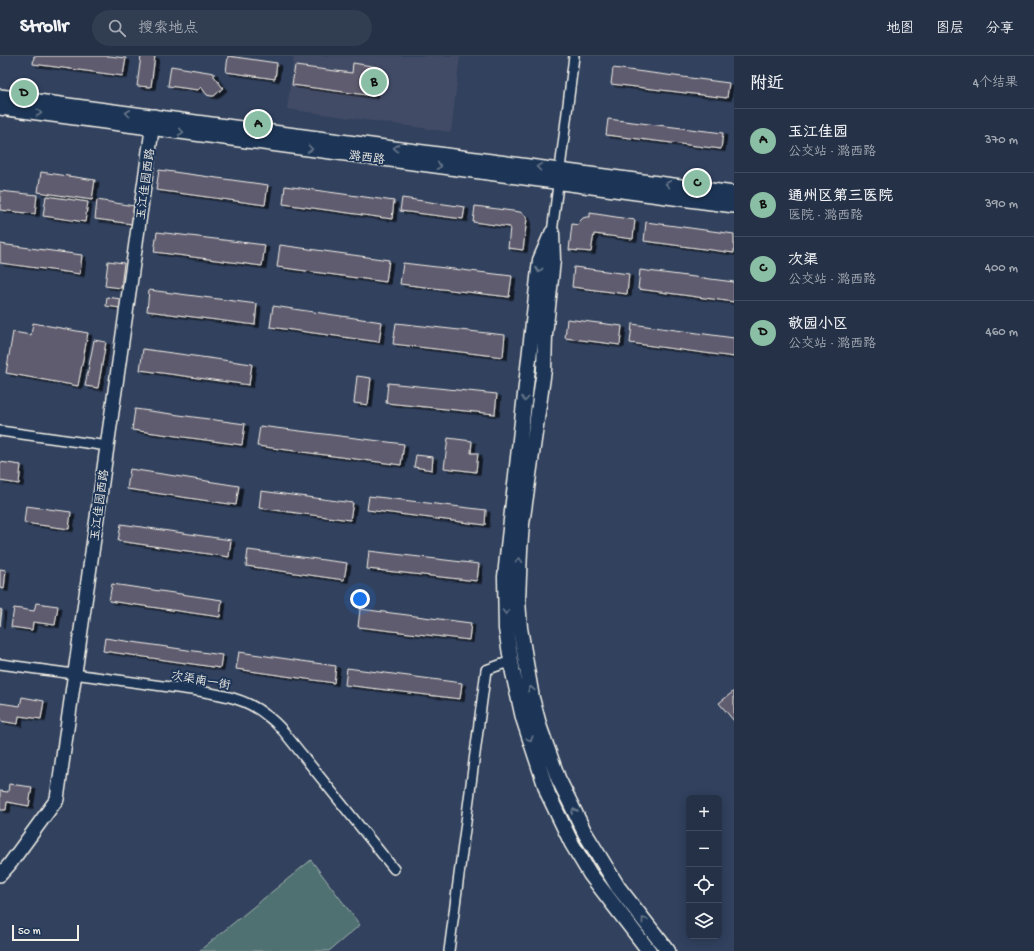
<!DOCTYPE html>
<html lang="zh">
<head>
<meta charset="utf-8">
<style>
	:root { --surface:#253146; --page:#313d51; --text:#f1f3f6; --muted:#a3a9b3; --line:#424c5f; --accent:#8abfa5 }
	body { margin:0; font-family:"Gochi Hand","LXGW WenKai TC",sans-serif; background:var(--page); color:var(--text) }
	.controls { position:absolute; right:12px; bottom:12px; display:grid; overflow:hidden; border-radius:6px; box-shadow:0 2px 10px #0003 }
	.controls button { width:36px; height:36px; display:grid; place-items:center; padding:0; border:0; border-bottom:1px solid var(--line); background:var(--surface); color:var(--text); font:20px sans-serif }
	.scale { position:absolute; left:12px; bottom:10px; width:67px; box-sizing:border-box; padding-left:4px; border:2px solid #f4f1e8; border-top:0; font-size:11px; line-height:14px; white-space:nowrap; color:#f4f1e8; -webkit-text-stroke:3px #1d3557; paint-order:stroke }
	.you { position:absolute; left:360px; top:543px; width:14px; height:14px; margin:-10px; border:3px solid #fff; border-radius:50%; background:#1a73e8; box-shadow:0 0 0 6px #1a73e833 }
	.badge { display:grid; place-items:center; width:26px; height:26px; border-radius:50%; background:var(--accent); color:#111; font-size:13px; font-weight:700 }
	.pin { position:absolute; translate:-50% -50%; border:2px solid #fff; box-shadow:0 1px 4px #0006 }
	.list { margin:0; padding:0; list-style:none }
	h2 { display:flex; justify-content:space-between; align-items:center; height:52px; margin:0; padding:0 16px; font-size:17px }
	h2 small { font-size:13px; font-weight:400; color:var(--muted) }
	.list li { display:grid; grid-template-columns:26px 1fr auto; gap:12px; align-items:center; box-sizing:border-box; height:64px; padding:0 16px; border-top:1px solid var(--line) }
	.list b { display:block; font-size:15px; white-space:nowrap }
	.list p { margin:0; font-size:13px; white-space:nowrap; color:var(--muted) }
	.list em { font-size:13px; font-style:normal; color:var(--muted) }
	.icon { flex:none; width:22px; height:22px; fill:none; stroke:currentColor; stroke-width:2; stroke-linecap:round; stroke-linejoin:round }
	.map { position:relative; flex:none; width:734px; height:895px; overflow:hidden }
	header { display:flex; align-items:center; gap:24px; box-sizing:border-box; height:56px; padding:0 20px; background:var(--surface); border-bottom:1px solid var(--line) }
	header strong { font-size:19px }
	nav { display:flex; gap:22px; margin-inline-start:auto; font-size:14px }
	.search { width:280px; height:36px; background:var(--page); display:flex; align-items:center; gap:10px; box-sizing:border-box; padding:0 14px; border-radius:22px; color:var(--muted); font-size:15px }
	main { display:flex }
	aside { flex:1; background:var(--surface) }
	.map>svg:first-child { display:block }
	.built { fill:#434c66 }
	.green { fill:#4f7172; stroke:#a2b1ad }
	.building { fill:#615c6f; stroke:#f4f1e8; filter:url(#shadow) }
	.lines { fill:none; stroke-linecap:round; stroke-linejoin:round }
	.street-casing { stroke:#f4f1e8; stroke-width:12 }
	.secondary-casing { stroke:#f4f1e8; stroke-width:16 }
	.primary-casing { stroke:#f4f1e8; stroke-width:17 }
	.street { stroke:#1d3557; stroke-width:9 }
	.secondary { stroke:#1d3557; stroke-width:13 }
	.primary { stroke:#1d3557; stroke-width:14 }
	.oneway { stroke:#68778a }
	.labels { text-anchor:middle; stroke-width:4; stroke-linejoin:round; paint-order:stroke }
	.street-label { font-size:12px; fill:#f4f1e8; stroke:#1d3557 }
</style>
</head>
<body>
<header>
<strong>Strollr</strong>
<div class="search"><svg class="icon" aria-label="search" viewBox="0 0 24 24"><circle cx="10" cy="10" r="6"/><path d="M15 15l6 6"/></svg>搜索地点</div>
<nav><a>地图</a><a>图层</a><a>分享</a></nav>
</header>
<main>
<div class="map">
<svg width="734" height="895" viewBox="0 0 734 895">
	<defs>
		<filter id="shadow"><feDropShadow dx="4" dy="2.5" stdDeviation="0" flood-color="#0009"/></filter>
	</defs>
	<rect width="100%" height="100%" fill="#31415e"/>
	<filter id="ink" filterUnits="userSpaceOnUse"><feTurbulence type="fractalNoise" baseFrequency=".025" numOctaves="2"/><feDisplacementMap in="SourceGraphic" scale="8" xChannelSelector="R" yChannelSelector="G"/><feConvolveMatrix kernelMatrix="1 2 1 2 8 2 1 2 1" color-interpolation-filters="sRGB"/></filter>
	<g filter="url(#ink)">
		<path class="built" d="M294 0H460L451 76 287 53Z"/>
		<path class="green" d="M311 804 360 869 329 895H199Z"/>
		<path class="building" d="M34 0H109L126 2 123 20 33 8Z
			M141 0H155L151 31 137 30Z
			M228 0 277 7 275 23 226 16Z
			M353 7 378 11 374 40 292 29 295 10 352 17Z
			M171 10 214 17V20L223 32 214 40H211L207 39 201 31 198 34 168 30Z
			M613 12 729 27 727 42 611 28Z
			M608 63 723 77 721 93 606 79Z
			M159 114 268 129 265 149 156 134Z
			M41 116 95 124 92 144 38 136Z
			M285 130 394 145 392 163 283 148Z
			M0 135 37 139 35 158 0 154Z
			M46 140 88 146 85 166 43 160Z
			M402 142 465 151 463 163 400 155Z
			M97 144 134 150 132 168 95 163Z
			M475 150 520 156 525 159 527 163 523 194 508 192 510 171 473 166Z
			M590 157 635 164 633 183 594 178 591 196 569 194 572 168 578 169 580 165 583 162 586 161H590Z
			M646 166 734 178V197L644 185Z
			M157 176 265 189 262 210 154 196Z
			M0 188 82 199 80 218 0 207Z
			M280 189 389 204 386 226 277 211Z
			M108 205 124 207 121 232 105 230Z
			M403 207 512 220 509 241 400 228Z
			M574 211 629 218 627 238 572 231Z
			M640 214 734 226V246L638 233Z
			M149 234 257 248 255 269 147 255Z
			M107 241 121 243 120 252 106 250Z
			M273 250 382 266 379 286 270 271Z
			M567 263 622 270 620 289 565 282Z
			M33 267 88 277 78 330 6 317 13 276 31 279Z
			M396 267 505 279 503 301 393 288Z
			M632 268 734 282V301L630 287Z
			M94 284 106 286 98 332 85 330Z
			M143 293 252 308 249 329 140 314Z
			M357 320 371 322 368 349 354 347Z
			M388 327 497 338 495 358 386 347Z
			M135 353 245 368 242 389 132 374Z
			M260 370 404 388 401 409 257 390Z
			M448 382 472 385 471 397H478L476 416 444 412Z
			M416 399 433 401 432 414 414 411Z
			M0 406 21 409 19 428 0 425Z
			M130 413 239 430 236 449 127 433Z
			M261 435 353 447 350 464 259 452Z
			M369 440 486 454 485 469 367 454Z
			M26 450 71 456 69 473 24 467Z
			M121 468 231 484 229 501 118 485Z
			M248 494 347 507 344 524 246 510Z
			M369 495 479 508 477 525 367 513Z
			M0 513 6 514 4 533 0 532Z
			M112 528 222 544 220 561 109 545Z
			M36 547 58 550 55 569 33 566 32 574 11 571 14 552 34 555Z
			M0 553 2 554 0 570Z
			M360 553 471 567 469 584 358 571Z
			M105 582 222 599 220 612 103 595Z
			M239 596 336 610 334 627 236 613Z
			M347 612 462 627 460 643 345 629Z
			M734 635V665L719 647Z
			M22 641 44 645 41 663 19 660 18 668 0 665V647L20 650Z
			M9 728 32 731 29 750 7 746 6 754H0V735L8 736Z"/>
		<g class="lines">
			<defs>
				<path id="street" d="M552 177 574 0
					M0 375 108 390
					M0 608 199 635C223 639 247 643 266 659 273 664 279 670 284 676L394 813
					M449 895 486 614 511 605"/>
				<path id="secondary" d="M0 40 734 137
					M0 52 734 150
					M0 819 9 809 57 743 154 60"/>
				<path id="primary" d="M552 177 553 204 545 279 544 314 522 468 520 494 518 544 520 572 532 642 540 672 558 722 585 777 618 831 668 895
					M550 181 540 204 508 491 505 521 506 573 513 617 523 662 548 738 572 788 590 818 649 895"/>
			</defs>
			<use href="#street" class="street-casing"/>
			<use href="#secondary" class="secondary-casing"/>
			<use href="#primary" class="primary-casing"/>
			<use href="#street" class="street"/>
			<use href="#secondary" class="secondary"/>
			<use href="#primary" class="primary"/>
		</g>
		<defs><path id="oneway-chevron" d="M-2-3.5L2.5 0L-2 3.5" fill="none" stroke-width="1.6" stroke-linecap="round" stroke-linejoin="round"/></defs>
		<g class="oneway">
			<use href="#oneway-chevron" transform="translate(39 57) rotate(8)"/>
			<use href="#oneway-chevron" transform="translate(128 57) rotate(-173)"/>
			<use href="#oneway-chevron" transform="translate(181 76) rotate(8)"/>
			<use href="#oneway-chevron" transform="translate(396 92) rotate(-172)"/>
			<use href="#oneway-chevron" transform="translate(310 93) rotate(8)"/>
			<use href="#oneway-chevron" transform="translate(439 110) rotate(8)"/>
			<use href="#oneway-chevron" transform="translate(539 111) rotate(-172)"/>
			<use href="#oneway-chevron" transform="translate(668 128) rotate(-172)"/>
			<use href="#oneway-chevron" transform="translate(539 214) rotate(96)"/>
			<use href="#oneway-chevron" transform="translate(525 343) rotate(96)"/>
			<use href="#oneway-chevron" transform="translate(519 504) rotate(-87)"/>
			<use href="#oneway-chevron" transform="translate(506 556) rotate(89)"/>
			<use href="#oneway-chevron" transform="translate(531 633) rotate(-100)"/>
			<use href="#oneway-chevron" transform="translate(530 683) rotate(72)"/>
			<use href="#oneway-chevron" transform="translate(574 755) rotate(-116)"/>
			<use href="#oneway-chevron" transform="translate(644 864) rotate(-128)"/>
		</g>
	</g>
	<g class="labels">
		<g class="street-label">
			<text transform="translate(367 101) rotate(8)" y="4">潞西路</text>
			<text transform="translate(145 128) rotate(-82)" y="4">玉江佳园西路</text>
			<text transform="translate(99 449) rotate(-82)" y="4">玉江佳园西路</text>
			<text transform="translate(201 624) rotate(10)" y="4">次渠南一街</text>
		</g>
	</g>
</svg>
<div class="controls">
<button>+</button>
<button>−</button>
<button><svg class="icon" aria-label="locate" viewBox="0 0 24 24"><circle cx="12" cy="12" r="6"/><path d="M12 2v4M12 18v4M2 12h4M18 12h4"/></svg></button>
<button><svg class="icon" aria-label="layers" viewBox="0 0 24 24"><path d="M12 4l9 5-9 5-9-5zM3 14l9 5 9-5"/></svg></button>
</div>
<div class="scale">50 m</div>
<div class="you"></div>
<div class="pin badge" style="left:258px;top:68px">A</div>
<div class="pin badge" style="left:374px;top:26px">B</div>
<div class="pin badge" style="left:697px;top:127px">C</div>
<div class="pin badge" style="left:24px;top:37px">D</div>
</div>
<aside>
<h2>附近<small>4个结果</small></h2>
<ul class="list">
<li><span class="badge">A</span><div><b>玉江佳园</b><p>公交站 · 潞西路</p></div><em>370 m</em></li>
<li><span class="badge">B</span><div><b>通州区第三医院</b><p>医院 · 潞西路</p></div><em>390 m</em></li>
<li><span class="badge">C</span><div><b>次渠</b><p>公交站 · 潞西路</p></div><em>400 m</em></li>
<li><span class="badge">D</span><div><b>敬园小区</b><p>公交站 · 潞西路</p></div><em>460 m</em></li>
</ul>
</aside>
</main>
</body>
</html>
